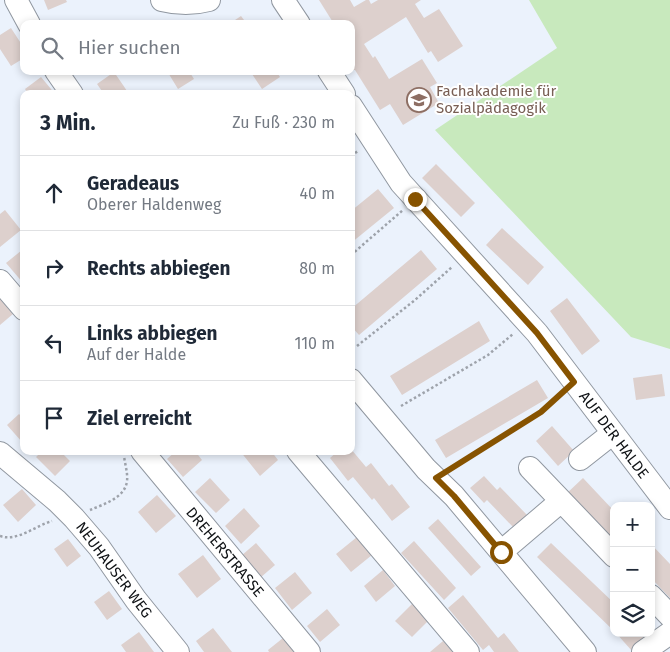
<!DOCTYPE html>
<html lang="de">
<head>
<meta charset="utf-8">
<style>
	:root { --surface:#fff; --page:#f6f6f7; --text:#1f2937; --muted:#747a83; --line:#e0e1e3 }
	body { margin:0; font-family:"Fira Sans",sans-serif; background:var(--page); color:var(--text) }
	.controls { position:absolute; right:15px; bottom:15px; display:grid; overflow:hidden; border-radius:10px; box-shadow:0 2px 8px #0003 }
	.controls button { width:45px; height:45px; display:grid; place-items:center; padding:0; border:0; border-bottom:1px solid var(--line); background:var(--surface); color:var(--text); font:25px sans-serif }
	.stop { position:absolute; width:15px; height:15px; margin:-11px; border:4px solid #875300; border-radius:50%; background:#fff }
	.stop.end { background:#875300; border-color:#fff; box-shadow:0 1px 5px #0008 }
	.list { margin:0; padding:0; list-style:none }
	h2 { display:flex; justify-content:space-between; align-items:center; height:65px; margin:0; padding:0 20px; font-size:21px }
	h2 small { font-size:16px; font-weight:400; color:var(--muted) }
	.list li { display:grid; grid-template-columns:32px 1fr auto; gap:15px; align-items:center; box-sizing:border-box; height:75px; padding:0 20px; border-top:1px solid var(--line) }
	.list b { display:block; font-size:19px; white-space:nowrap }
	.list p { margin:0; font-size:16px; white-space:nowrap; color:var(--muted) }
	.list em { font-size:16px; font-style:normal; color:var(--muted) }
	.icon { flex:none; width:28px; height:28px; fill:none; stroke:currentColor; stroke-width:2; stroke-linecap:round; stroke-linejoin:round }
	.map { position:relative; flex:none; width:670px; height:652px; overflow:hidden }
	.search { position:absolute; background:var(--surface); box-shadow:0 2px 8px #0003; left:20px; top:20px; width:335px; height:55px; display:flex; align-items:center; gap:12px; box-sizing:border-box; padding:0 18px; border-radius:10px; color:var(--muted); font-size:19px }
	.panel { position:absolute; background:var(--surface); box-shadow:0 2px 8px #0003; left:20px; top:90px; width:335px; height:365px; border-radius:10px }
	.map>svg:first-child { display:block }
	.green { fill:#c8e9bd }
	.building { fill:#ddd0cd }
	.lines { fill:none; stroke-linecap:round; stroke-linejoin:round }
	.minor-casing { stroke:#9097a0; stroke-width:24 }
	.path { stroke:#9ea3ab; stroke-width:2.5; stroke-dasharray:2.5 2.5; stroke-linecap:butt }
	.minor { stroke:#fff; stroke-width:22 }
	.route { stroke:#875300; stroke-width:6 }
	.labels { text-anchor:middle; stroke-width:4; stroke-linejoin:round; paint-order:stroke }
	.education-label { font-size:15px; fill:#785e54; stroke:#fff; text-anchor:start }
	.street-label { font-size:15px; fill:#0f1215; stroke:#fff }
</style>
</head>
<body>
<div class="map">
<svg width="670" height="652" viewBox="0 0 670 652">
	<rect width="100%" height="100%" fill="#ebf2fc"/>
	<path class="green" d="M529 0H670V349L631 337 435 130 557 48Z"/>
	<path class="building" d="M44 0H66L67 2 48 10Z
		M319 0H350L354 7 366 0H369L371 4 378 0H421L415 4 424 18 439 9 463 46 438 62 431 51 428 53 406 17 364 44 373 58 375 56 389 79 422 59 437 83 430 87 439 103 403 125 390 104 380 110 355 70H353L351 68V24H334Z
		M241 16 247 24H229Z
		M11 28 24 48V58L11 66 0 49V35Z
		M167 71H189L194 79 178 89Z
		M250 71H276L280 77 262 89Z
		M114 72 123 85 129 94H104L97 84Z
		M41 77 51 89 54 94H28L25 89Z
		M436 164 475 203 461 217 422 178Z
		M378 189 394 208 351 243V211Z
		M5 210 21 230 0 247V214Z
		M502 228 544 267 528 285 486 245Z
		M22 250 24 252V284L6 263Z
		M421 250 437 269 359 335 351 326V309Z
		M0 297 13 314 0 325Z
		M567 298 600 341 582 355 550 311Z
		M479 321 490 341 402 395 390 376Z
		M662 374 665 396 636 400 633 378Z
		M537 380 548 398 446 458 435 440Z
		M19 414 24 419V440L22 442 7 425Z
		M552 426 574 451 558 466 536 441Z
		M351 449 366 467 371 463 389 486 392 484 410 507 392 521 374 498 372 500 353 477 348 481 330 458 338 451H351Z
		M42 451H60L70 461 55 476 36 457Z
		M176 451H195L202 460 183 477 167 459Z
		M240 451H271L278 460 260 476Z
		M484 476 497 490 500 487 527 515 513 527 487 500 484 503 470 488Z
		M210 478 230 500 216 513 195 492Z
		M583 478 614 511V545L565 495Z
		M22 489 36 505 18 522 3 505Z
		M157 495 176 516 156 533 138 512Z
		M244 508 260 526 241 544 225 526Z
		M438 519 481 567 471 576 428 528Z
		M357 537 372 555 351 572 336 554Z
		M68 539 81 556 67 567 54 549Z
		M414 541 456 588 444 600 401 553Z
		M256 543 275 565 260 578 241 556Z
		M551 543 614 603V631L537 557Z
		M651 544 670 564V598L651 578Z
		M203 555 221 579 197 598 178 574Z
		M383 570 395 586 376 602 364 586Z
		M295 572 312 593 292 610 275 588Z
		M109 591 122 609 107 620 94 602Z
		M463 595 498 638 504 633 519 652H494L489 645 483 650 448 608Z
		M413 603 430 619 412 637 395 621Z
		M327 609 340 625 320 642 307 626Z
		M213 628 232 652H204L196 641Z
		M139 632 154 652H126L121 645Z
		M616 633H643L647 637 632 651Z
		M283 638 294 652H269L268 650Z
		M443 641 453 652H430Z"/>
	<g class="lines">
		<defs>
			<path id="minor" d="M16 0 29 24
				M162 0C178 4 194 4 209 0
				M283 0 299 24
				M56 71 72 94
				M329 71 344 94
				M351 106 401 183 537 333 670 508
				M0 281 24 309
				M351 380 426 469 454 496 585 652
				M142 451 309 652
				M298 451 468 652
				M0 453 57 501 74 518 99 547 136 600 178 652
				M580 459 613 433
				M530 468 614 556
				M501 552 561 501
				M651 596 670 616
				M643 652 670 633"/>
		</defs>
		<use href="#minor" class="minor-casing"/>
		<path class="path" d="M351 156 358 151
			M351 255 403 210
			M357 346 415 300 452 267
			M401 406 488 355 513 334
			M452 468 541 412 561 394
			M90 510C104 504 125 498 127 481 128 474 125 464 124 456
			M0 536C17 542 35 526 52 521"/>
		<use href="#minor" class="minor"/>
	</g>
	<g class="lines">
		<path class="route" d="M415 199 537 333 574 382 541 412 436 478 454 496 501 552"/>
	</g>
	<defs>
		<symbol id="university-ring" viewBox="-11 -11 22 22"><circle r="9.5" fill="#fff" stroke="#8d6e63" stroke-width="1.5"/><path d="M0-5L7-2L0 1L-7-2ZM-4 1L0 2.5L4 1V4Q0 6-4 4Z" fill="#8d6e63"/></symbol>
	</defs>
	<g fill-rule="evenodd">
		<use href="#university-ring" x="405" y="86" width="28" height="28"/>
	</g>
	<g class="labels">
		<g class="education-label">
			<text x="436" y="96">Fachakademie für<tspan x="436" dy="17">Sozialpädagogik</tspan></text>
		</g>
		<g class="street-label">
			<text transform="translate(614 435) rotate(53)" y="5">AUF DER HALDE</text>
			<text transform="translate(225 552) rotate(50)" y="5">DREHERSTRASSE</text>
			<text transform="translate(114 570) rotate(53)" y="5">NEUHAUSER WEG</text>
		</g>
	</g>
</svg>
<div class="controls">
<button>+</button>
<button>−</button>
<button><svg class="icon" aria-label="layers" viewBox="0 0 24 24"><path d="M12 4l9 5-9 5-9-5zM3 14l9 5 9-5"/></svg></button>
</div>
<div class="stop" style="left:501px;top:552px"></div>
<div class="stop end" style="left:415px;top:199px"></div>
<div class="search"><svg class="icon" aria-label="search" viewBox="0 0 24 24"><circle cx="10" cy="10" r="6"/><path d="M15 15l6 6"/></svg>Hier suchen</div>
<section class="panel">
<h2>3 Min.<small>Zu Fuß · 230 m</small></h2>
<ul class="list">
<li><svg class="icon" aria-label="ahead" viewBox="0 0 24 24"><path d="M12 20V5M6 11l6-6 6 6"/></svg><div><b>Geradeaus</b><p>Oberer Haldenweg</p></div><em>40 m</em></li>
<li><svg class="icon" aria-label="right" viewBox="0 0 24 24"><path d="M7 20v-9h11M14 6l5 5-5 5"/></svg><div><b>Rechts abbiegen</b></div><em>80 m</em></li>
<li><svg class="icon" aria-label="left" viewBox="0 0 24 24"><path d="M17 20v-9H6M10 6l-5 5 5 5"/></svg><div><b>Links abbiegen</b><p>Auf der Halde</p></div><em>110 m</em></li>
<li><svg class="icon" aria-label="arrive" viewBox="0 0 24 24"><path d="M6 21V4h12l-3 4 3 4H6"/></svg><div><b>Ziel erreicht</b></div></li>
</ul>
</section>
</div>
</body>
</html>
